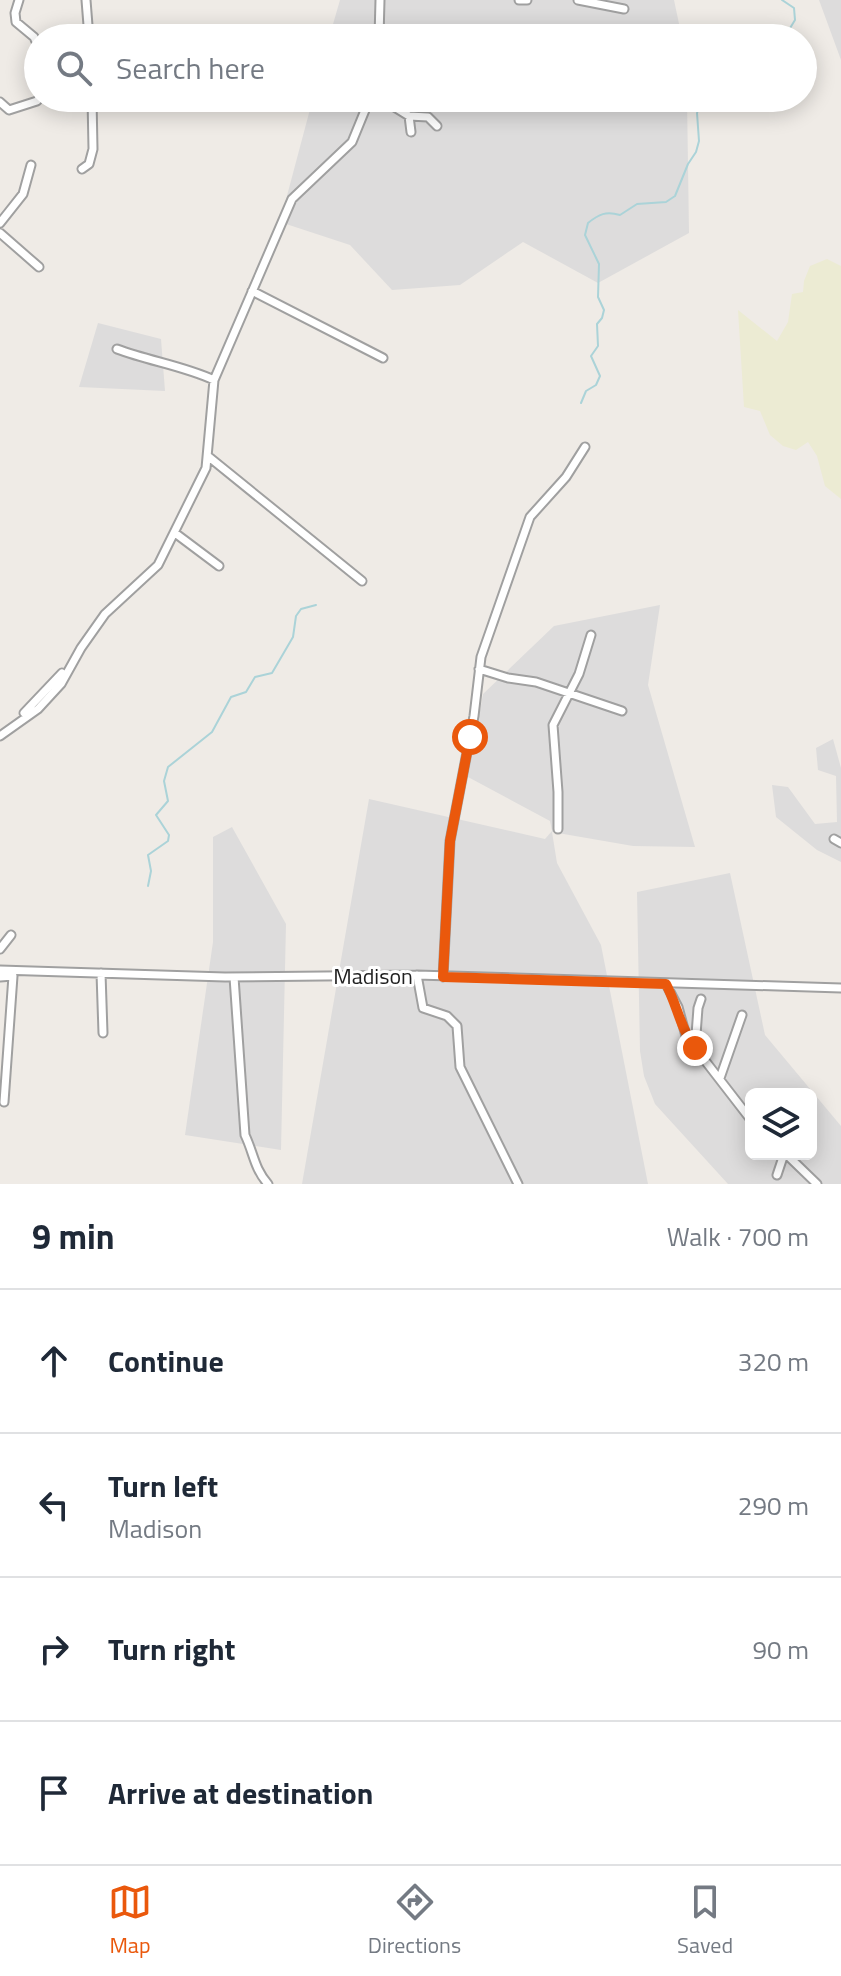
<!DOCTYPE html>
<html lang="en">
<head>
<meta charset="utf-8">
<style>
	:root { --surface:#fff; --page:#f2f2f3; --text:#1f2937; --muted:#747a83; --line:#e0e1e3; --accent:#ea580c }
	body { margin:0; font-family:"Titillium Web",sans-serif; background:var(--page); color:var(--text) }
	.controls { position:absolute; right:24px; bottom:24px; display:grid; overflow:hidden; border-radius:12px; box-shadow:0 4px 20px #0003 }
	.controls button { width:72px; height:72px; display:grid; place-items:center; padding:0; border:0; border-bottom:2px solid var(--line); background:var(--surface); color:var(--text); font:40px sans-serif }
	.stop { position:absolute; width:24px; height:24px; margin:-18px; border:6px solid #ea580c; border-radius:50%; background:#fff }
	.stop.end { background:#ea580c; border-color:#fff; box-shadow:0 2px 8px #0008 }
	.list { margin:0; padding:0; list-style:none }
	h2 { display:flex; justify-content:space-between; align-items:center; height:104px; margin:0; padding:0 32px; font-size:34px }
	h2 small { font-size:26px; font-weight:400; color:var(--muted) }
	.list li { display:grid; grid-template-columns:52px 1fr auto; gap:24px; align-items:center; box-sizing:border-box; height:144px; padding:0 32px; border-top:2px solid var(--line) }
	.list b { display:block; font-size:30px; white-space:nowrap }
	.list p { margin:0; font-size:26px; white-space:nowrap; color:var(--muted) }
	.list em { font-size:26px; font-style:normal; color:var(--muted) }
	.icon { flex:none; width:44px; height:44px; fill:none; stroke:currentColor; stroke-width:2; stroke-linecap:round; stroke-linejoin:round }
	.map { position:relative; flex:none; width:841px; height:1184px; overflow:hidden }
	.search { position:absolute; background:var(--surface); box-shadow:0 4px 20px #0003; left:24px; right:24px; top:24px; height:88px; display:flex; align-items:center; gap:20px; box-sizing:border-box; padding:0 28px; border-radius:44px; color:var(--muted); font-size:30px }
	.sheet { height:680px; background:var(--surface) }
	nav { display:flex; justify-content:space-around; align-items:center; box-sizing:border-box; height:112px; border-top:2px solid var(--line); background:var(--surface); font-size:22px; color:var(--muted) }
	nav a { display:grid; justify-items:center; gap:4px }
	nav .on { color:var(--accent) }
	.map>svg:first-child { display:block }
	.residential { fill:#dddcdc; fill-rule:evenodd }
	.farmland { fill:#ecebd3 }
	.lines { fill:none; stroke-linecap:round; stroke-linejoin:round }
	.stream { stroke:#abd3d8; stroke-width:2 }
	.minor-casing { stroke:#a0a0a0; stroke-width:11 }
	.minor { stroke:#fff; stroke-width:7 }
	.route { stroke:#ea580c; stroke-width:10 }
	.labels { text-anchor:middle; stroke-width:6; stroke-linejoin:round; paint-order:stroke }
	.street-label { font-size:22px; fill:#1f1f1f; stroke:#fff }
</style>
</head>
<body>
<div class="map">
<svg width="841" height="1184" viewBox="0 0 841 1184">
	<rect width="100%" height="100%" fill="#efebe6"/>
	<path class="residential" d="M340 0H674L682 38H329Z
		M819 0H841V60Z
		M313 98H687L689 233 598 283 523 242 460 285 392 290 350 245 280 222Z
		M98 323 161 339 165 391 79 387Z
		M660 605 648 685 695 847 633 846 552 832 557 863 601 945 648 1184H302L369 799 545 839 552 831 550 821 468 777 483 694 554 626Z
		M833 739 841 768V862L817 850 776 817 772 785 788 787 815 824 837 822 836 776 818 770 816 748Z
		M232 827 286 924 281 1150 185 1135 213 942V837Z
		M730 873 765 1035 841 1126V1184H728L655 1104 644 1076 640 1051 637 892ZM751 1094H811V1154H751Z"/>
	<path class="farmland" d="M827 259 841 266V499L825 486 817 456 808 442 796 450 783 446 770 435 760 411 744 407 738 310 777 341 788 322 792 294 803 292 804 281 810 266Z"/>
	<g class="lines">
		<path class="stream" d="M782 0 794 8 795 20 784 38
			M581 403 586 391 596 385 600 376 591 356 598 346 597 324 602 318 604 310 598 297 599 264 585 235 588 223C599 214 606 211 620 215L637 204 666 202 675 196 688 164 696 152 699 141 697 113 703 98
			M148 886 151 871 148 855 168 841 169 835 156 815 168 801 164 781 168 767 212 732 231 697 246 692 255 677 272 673 293 637 296 616 301 609 316 605"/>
		<defs>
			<path id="minor" d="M19 0 15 13 16 22 34 37 38 46
				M86 0 89 38
				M519 0H527
				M578 0 624 9
				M379 38 380 0
				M380 98 409 116 428 117 437 126
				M0 102 9 110 37 101 39 98
				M409 116 411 132
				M82 169 89 164 93 149 92 98
				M0 223 23 194 31 165
				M0 233 39 267
				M252 291 383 358
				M117 349C149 361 184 366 214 380
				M209 457 362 581
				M175 533 219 566
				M479 669 508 678 536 682 622 711
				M24 713 62 673
				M0 736 38 709 61 684 81 648 105 614 158 565 206 468 214 380 292 199 352 142 370 98
				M558 829V792L553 725 579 674 591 635
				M834 839 841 843
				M0 949 11 935
				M0 970 225 977 417 975 841 988
				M101 973 103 1033
				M417 975 423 1008 447 1016 457 1026 460 1067 518 1184
				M0 977 13 976 4 1102
				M234 977 245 1135C254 1154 254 1168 268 1184
				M443 977 450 841 474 716 481 657 530 517 566 477 585 447
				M666 984 678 1007 686 1036 751 1120
				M695 1048 698 1008 701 999
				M720 1078 742 1015
				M786 1154 817 1184
				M777 1175 784 1154"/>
		</defs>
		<use href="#minor" class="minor-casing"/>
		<use href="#minor" class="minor"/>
	</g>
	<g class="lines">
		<path class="route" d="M470 737 450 841 443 977 666 984C677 1005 681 1030 695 1048"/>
	</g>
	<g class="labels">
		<g class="street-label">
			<text x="373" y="984">Madison</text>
		</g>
	</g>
</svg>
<div class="controls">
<button><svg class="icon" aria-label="layers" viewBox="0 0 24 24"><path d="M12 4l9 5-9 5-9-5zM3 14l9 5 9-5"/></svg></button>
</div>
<div class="stop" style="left:470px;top:737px"></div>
<div class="stop end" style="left:695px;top:1048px"></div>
<div class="search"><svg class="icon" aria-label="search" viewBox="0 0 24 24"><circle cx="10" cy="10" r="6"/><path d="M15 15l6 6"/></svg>Search here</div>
</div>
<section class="sheet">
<h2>9 min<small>Walk · 700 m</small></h2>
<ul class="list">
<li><svg class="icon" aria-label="ahead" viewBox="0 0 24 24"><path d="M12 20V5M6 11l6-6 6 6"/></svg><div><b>Continue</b></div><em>320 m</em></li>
<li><svg class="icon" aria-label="left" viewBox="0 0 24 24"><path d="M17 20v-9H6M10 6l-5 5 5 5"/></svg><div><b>Turn left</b><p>Madison</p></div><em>290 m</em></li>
<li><svg class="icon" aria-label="right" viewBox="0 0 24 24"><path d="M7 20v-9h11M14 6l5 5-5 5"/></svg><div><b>Turn right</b></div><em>90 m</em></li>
<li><svg class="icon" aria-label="arrive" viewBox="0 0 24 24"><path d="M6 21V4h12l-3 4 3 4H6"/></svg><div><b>Arrive at destination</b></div></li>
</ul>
</section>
<nav>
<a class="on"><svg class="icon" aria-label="map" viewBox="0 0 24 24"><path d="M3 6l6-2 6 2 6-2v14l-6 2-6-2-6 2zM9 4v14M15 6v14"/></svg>Map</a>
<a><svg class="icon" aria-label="directions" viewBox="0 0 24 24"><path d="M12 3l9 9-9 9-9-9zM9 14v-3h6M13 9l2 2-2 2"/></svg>Directions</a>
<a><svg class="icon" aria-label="saved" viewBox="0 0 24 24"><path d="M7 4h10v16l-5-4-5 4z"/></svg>Saved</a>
</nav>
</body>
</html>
